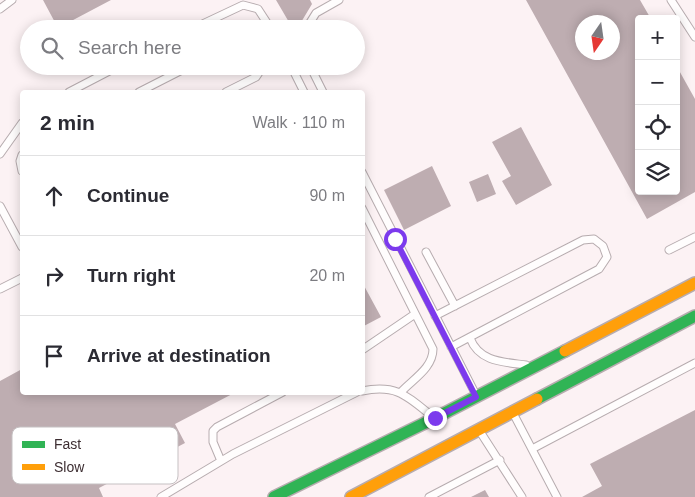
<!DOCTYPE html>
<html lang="en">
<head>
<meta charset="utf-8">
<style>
	:root { --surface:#fff; --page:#f2f2f3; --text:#2b2b33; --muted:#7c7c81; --line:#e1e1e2 }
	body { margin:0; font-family:Helvetica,sans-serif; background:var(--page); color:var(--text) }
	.controls { position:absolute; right:15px; top:15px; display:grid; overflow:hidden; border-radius:5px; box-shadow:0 2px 12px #0003 }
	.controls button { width:45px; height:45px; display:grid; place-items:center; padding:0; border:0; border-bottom:1px solid var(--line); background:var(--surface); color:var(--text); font:25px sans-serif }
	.compass { position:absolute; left:575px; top:15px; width:45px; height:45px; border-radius:50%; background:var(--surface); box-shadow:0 2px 12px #0003; rotate:193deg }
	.stop { position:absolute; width:15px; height:15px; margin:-11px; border:4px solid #7c3aed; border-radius:50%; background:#fff }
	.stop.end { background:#7c3aed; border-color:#fff; box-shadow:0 1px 5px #0008 }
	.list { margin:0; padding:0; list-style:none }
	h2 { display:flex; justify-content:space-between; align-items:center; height:65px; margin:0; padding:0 20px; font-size:21px }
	h2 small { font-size:16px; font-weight:400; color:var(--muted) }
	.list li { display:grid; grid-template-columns:32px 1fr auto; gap:15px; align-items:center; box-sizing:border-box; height:80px; padding:0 20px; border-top:1px solid var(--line) }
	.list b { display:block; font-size:19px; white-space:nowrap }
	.list em { font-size:16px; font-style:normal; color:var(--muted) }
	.icon { flex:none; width:28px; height:28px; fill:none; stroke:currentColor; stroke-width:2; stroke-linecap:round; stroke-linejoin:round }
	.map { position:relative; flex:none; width:695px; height:497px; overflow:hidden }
	.search { position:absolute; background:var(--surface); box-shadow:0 2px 12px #0003; left:20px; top:20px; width:345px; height:55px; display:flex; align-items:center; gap:12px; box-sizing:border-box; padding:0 18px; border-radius:28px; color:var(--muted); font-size:19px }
	.panel { position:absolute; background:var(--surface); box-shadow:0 2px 12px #0003; left:20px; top:90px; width:345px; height:305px; border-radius:5px }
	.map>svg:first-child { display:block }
	.building { fill:#beadb1; fill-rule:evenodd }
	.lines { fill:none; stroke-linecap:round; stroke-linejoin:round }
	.lane-casing { stroke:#b7acaf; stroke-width:9 }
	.fast-casing { stroke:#b7acaf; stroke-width:14 }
	.slow-casing { stroke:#b7acaf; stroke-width:14 }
	.lane { stroke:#fffdfd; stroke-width:7 }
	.fast { stroke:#30b455; stroke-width:11 }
	.slow { stroke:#ff9f0a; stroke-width:11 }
	.route { stroke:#7c3aed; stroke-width:6 }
	.key { fill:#fff; stroke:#c5c0c2; stroke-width:1 }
	.key-label { font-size:14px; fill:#3d2e32 }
</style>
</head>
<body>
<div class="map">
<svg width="695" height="497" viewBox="0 0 695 497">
	<rect width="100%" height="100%" fill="#fcf2f4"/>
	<path class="building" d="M43 0H111L58 28Z
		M276 0H310L312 4 297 29H293Z
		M526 0H640L651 19H639V191H676V65L695 99V192L647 219ZM582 22H612V52H582Z
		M521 127 552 185 516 205 502 181 511 176 492 142Z
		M432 166 451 206 404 230 384 190Z
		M488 174 496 194 477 202 469 182Z
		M362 282 381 317 362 327Z
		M22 369V392H236L175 424 185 443 99 488 103 497H0V381Z
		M695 410V497H582L602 486 590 464Z
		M485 490 489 497H471Z"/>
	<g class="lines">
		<defs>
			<path id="lane" d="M671 0 695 37
				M0 9 12 0
				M192 29 243 5 258 9 271 29
				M306 29 316 13 339 0
				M291 66 304 92
				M310 66 323 92
				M69 92 119 66
				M139 92 190 66
				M226 92 256 77 260 71V66
				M0 154 22 123
				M22 155 20 161 22 171
				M362 172 476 395
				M0 206 22 247
				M362 208 433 349C433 368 413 379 401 392
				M669 250 695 237
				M426 252 455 306
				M0 289 22 278
				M435 316 583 240 594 239 603 246 607 257 599 269 451 347
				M470 338C479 362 503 362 526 365
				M362 350 415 314
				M362 391C397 384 407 396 433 417
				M513 413 557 497
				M479 430 522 497
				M532 449 695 363
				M221 461 213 442V431L217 427 283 392
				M161 497 233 454 357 392
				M429 497 500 460"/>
			<path id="fast" d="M537 399 695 316
				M274 497 435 418 565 351"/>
			<path id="slow" d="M565 351 695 283
				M351 497 537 399"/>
		</defs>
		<use href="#lane" class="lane-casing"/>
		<use href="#fast" class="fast-casing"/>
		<use href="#slow" class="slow-casing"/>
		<use href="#lane" class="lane"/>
		<use href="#fast" class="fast"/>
		<use href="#slow" class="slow"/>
	</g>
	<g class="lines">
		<path class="route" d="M395 239 476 397 435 418"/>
	</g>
	<rect x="12" y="427" width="166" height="57" rx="8" class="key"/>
	<rect x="22" y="441" width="23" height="7" fill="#30b455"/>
	<rect x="22" y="464" width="23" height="6" fill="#ff9f0a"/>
	<g class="key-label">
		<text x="54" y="449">Fast</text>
		<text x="54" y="472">Slow</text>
	</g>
</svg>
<div class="controls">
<button>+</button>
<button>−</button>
<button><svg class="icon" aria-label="locate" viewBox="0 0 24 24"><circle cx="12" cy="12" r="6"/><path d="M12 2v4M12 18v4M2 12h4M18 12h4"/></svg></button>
<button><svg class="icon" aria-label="layers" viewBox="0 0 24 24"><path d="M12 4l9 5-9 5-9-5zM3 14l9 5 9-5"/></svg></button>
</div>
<svg class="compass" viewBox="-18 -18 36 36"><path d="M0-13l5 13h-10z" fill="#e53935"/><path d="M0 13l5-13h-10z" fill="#7c7c81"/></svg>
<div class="stop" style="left:395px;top:239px"></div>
<div class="stop end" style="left:435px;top:418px"></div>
<div class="search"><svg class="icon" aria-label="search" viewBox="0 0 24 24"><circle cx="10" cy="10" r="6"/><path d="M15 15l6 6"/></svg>Search here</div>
<section class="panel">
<h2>2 min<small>Walk · 110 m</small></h2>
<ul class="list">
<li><svg class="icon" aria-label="ahead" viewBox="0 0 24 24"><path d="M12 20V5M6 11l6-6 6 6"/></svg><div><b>Continue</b></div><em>90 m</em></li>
<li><svg class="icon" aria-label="right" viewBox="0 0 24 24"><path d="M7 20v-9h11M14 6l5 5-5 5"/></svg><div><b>Turn right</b></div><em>20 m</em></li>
<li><svg class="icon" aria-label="arrive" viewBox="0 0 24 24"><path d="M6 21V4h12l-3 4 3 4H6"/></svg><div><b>Arrive at destination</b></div></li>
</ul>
</section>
</div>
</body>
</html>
